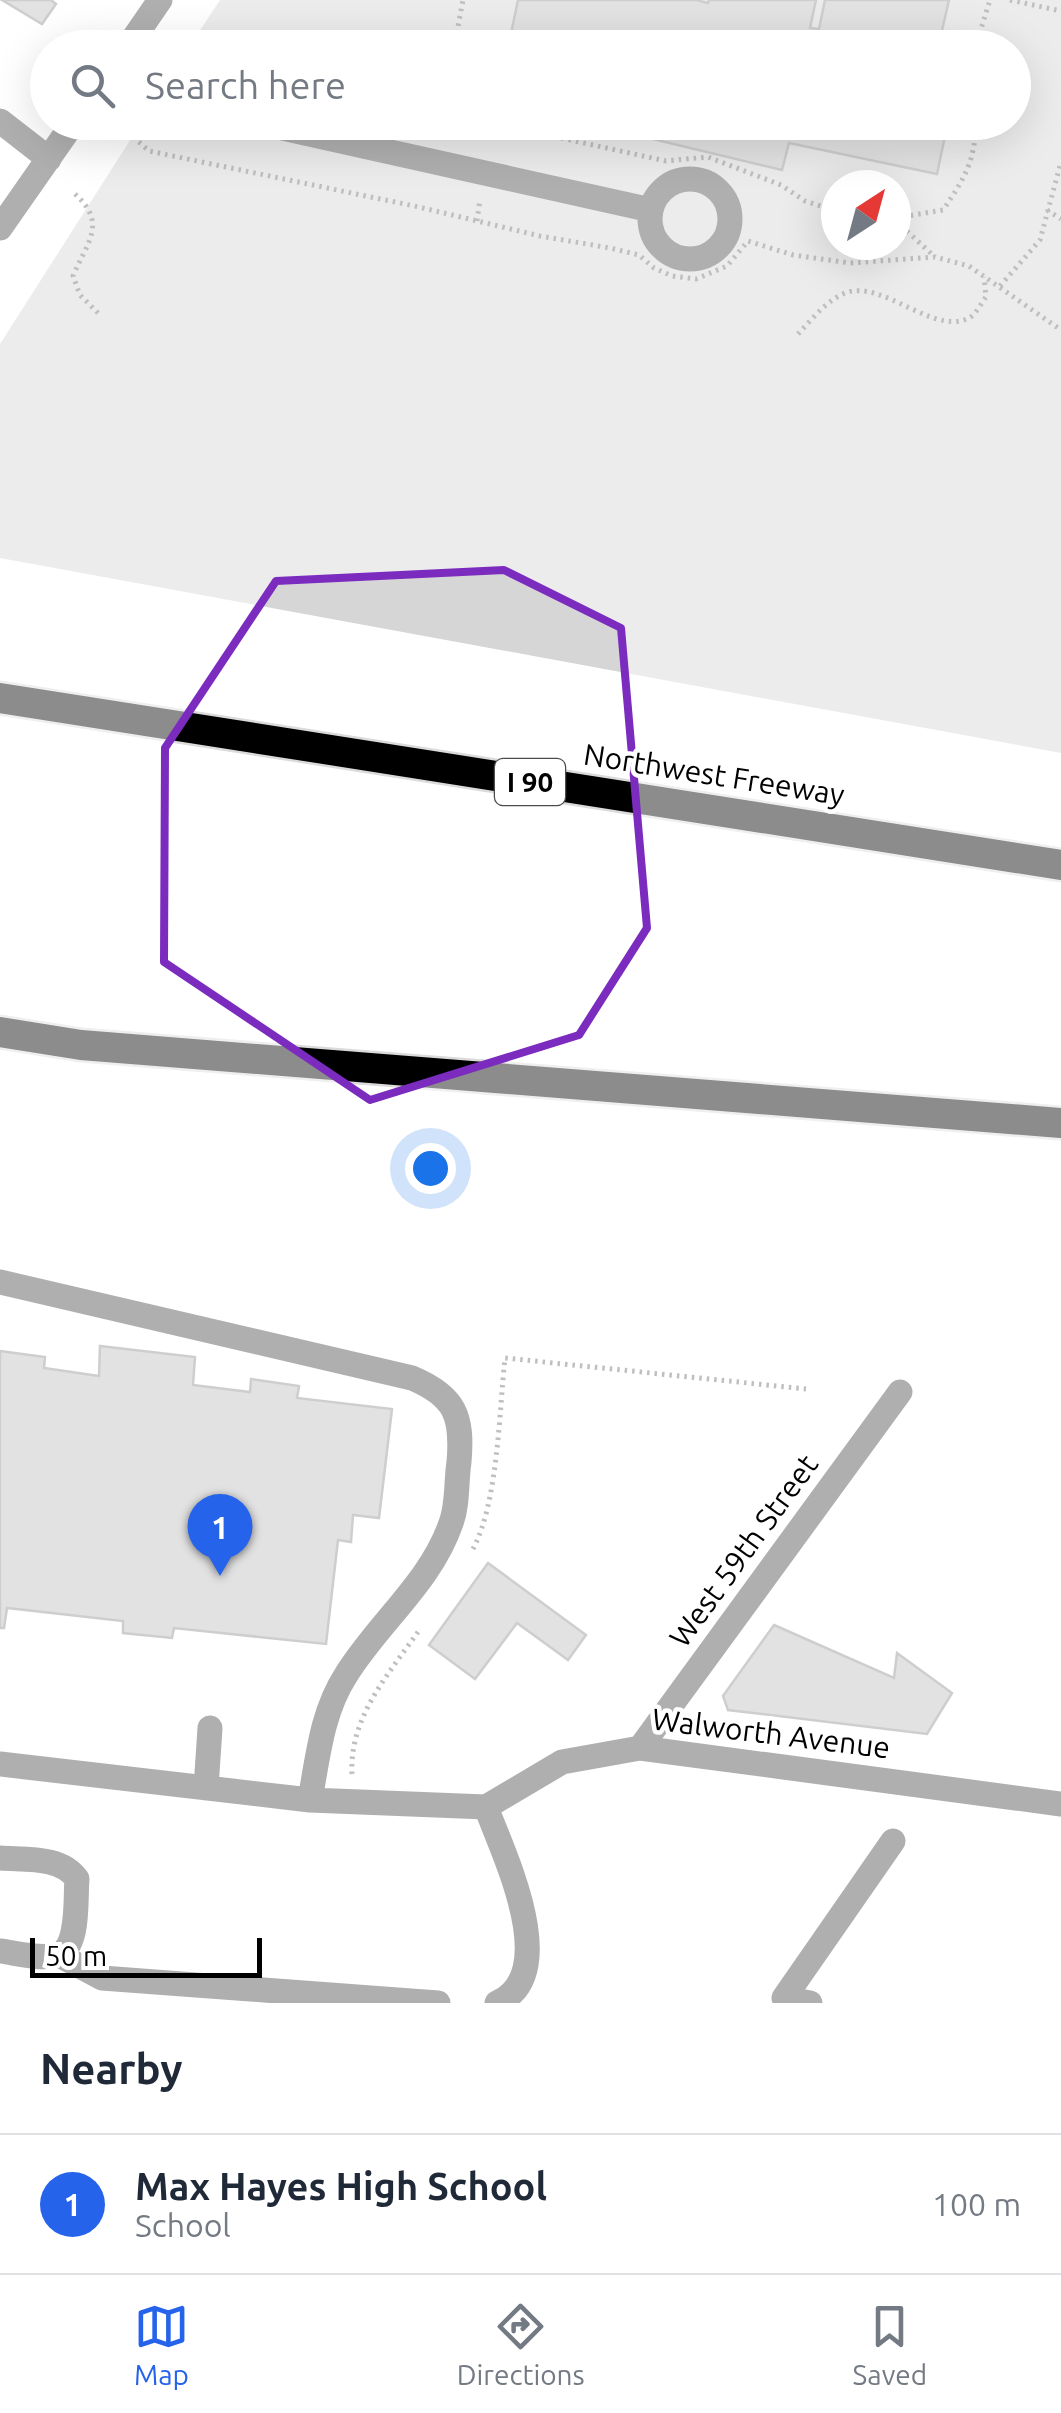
<!DOCTYPE html>
<html lang="en">
<head>
<meta charset="utf-8">
<style>
	:root { --surface:#fff; --page:#f6f6f7; --text:#1f2937; --muted:#747a83; --line:#e0e1e3; --accent:#2563eb }
	body { margin:0; font-family:Ubuntu,sans-serif; background:var(--page); color:var(--text) }
	.compass { position:absolute; left:821px; top:170px; width:90px; height:90px; border-radius:50%; background:var(--surface); box-shadow:0 10px 40px #0002; rotate:36deg }
	.scale { position:absolute; left:30px; bottom:25px; width:232px; box-sizing:border-box; padding-left:10px; border:5px solid #000; border-top:0; font-size:28px; line-height:35px; white-space:nowrap; color:#000; -webkit-text-stroke:8px #fff; paint-order:stroke }
	.you { position:absolute; left:430px; top:1168px; width:35px; height:35px; margin:-25px; border:8px solid #fff; border-radius:50%; background:#1a73e8; box-shadow:0 0 0 15px #1a73e833 }
	.badge { display:grid; place-items:center; width:65px; height:65px; border-radius:50%; background:var(--accent); color:#fff; font-size:32px; font-weight:700 }
	.pin { position:absolute; translate:-50% -82px; filter:drop-shadow(0 2px 5px #0008) }
	.pin::after { content:''; position:absolute; top:52px; width:35px; height:30px; background:inherit; clip-path:polygon(0 0,100% 0,50% 100%) }
	.list { margin:0; padding:0; list-style:none }
	h2 { display:flex; justify-content:space-between; align-items:center; height:130px; margin:0; padding:0 40px; font-size:42px }
	h2 small { font-size:32px; font-weight:400; color:var(--muted) }
	.list li { display:grid; grid-template-columns:65px 1fr auto; gap:30px; align-items:center; box-sizing:border-box; height:140px; padding:0 40px; border-top:2px solid var(--line) }
	.list b { display:block; font-size:38px; white-space:nowrap }
	.list p { margin:0; font-size:32px; white-space:nowrap; color:var(--muted) }
	.list em { font-size:32px; font-style:normal; color:var(--muted) }
	.icon { flex:none; width:55px; height:55px; fill:none; stroke:currentColor; stroke-width:2; stroke-linecap:round; stroke-linejoin:round }
	.map { position:relative; flex:none; width:1061px; height:2003px; overflow:hidden }
	.search { position:absolute; background:var(--surface); box-shadow:0 10px 40px #0002; left:30px; right:30px; top:30px; height:110px; display:flex; align-items:center; gap:25px; box-sizing:border-box; padding:0 35px; border-radius:55px; color:var(--muted); font-size:38px }
	.sheet { height:270px; background:var(--surface) }
	nav { display:flex; justify-content:space-around; align-items:center; box-sizing:border-box; height:140px; border-top:2px solid var(--line); background:var(--surface); font-size:28px; color:var(--muted) }
	nav a { display:grid; justify-items:center; gap:5px }
	nav .on { color:var(--accent) }
	.map>svg:first-child { display:block }
	.green { fill:#d6d6d6; fill-rule:evenodd }
	.building { fill:#bfbfbf; stroke:#939393; stroke-width:2.5 }
	.lines { fill:none; stroke-linecap:round; stroke-linejoin:round }
	.highway-casing { stroke:#dbdbdb; stroke-width:35 }
	.path { stroke:#717171; stroke-width:5; stroke-dasharray:2.5 5; stroke-linecap:butt }
	.minor { stroke:#4f4f4f; stroke-width:25 }
	.highway { stroke:#000; stroke-width:30 }
	.marked { fill:none; stroke:#7b2cbf; stroke-width:8; stroke-linejoin:round }
	.labels { text-anchor:middle; stroke-width:9; stroke-linejoin:round; paint-order:stroke }
	.shield { fill:#fff; stroke:#4c4c4c; stroke-width:2.5 }
	.shield-label { font-size:28px; font-weight:bold; fill:#000 }
	.street-label { font-size:30px; fill:#000; stroke:#fff }
</style>
</head>
<body>
<div class="map">
<svg width="1061" height="2003" viewBox="0 0 1061 2003">
	<rect width="100%" height="100%" fill="#fff"/>
	<path class="green" d="M220 0H1061V753L0 558V344L141 123 1014 122V48L189 47ZM836 185H896V245H836Z"/>
	<path class="building" d="M2 0H51L56 4 42 24Z
		M518 0H696L708 3 709 0H816L810 28 819 29 825 0H949L938 48H508Z
		M582 122H948L937 174 789 143 782 170Z
		M100 1346 195 1357 193 1385 250 1392 251 1379 299 1386 297 1398 392 1409 379 1518 353 1515 351 1542 338 1540 326 1644 174 1628 172 1638 123 1633V1621L7 1608 4 1628H0V1351L45 1357 44 1368 99 1376Z
		M488 1563 586 1635 568 1660 517 1623 475 1679 429 1645Z
		M774 1625 894 1678 897 1653 952 1693 927 1734 728 1710 723 1696Z"/>
	<g class="lines">
		<defs>
			<path id="highway" d="M0 698 1061 865
				M0 1032 81 1045 1061 1123"/>
		</defs>
		<use href="#highway" class="highway-casing"/>
		<path class="path" d="M1010 0 1061 11
			M454 48 463 0
			M975 48 990 0
			M488 122 666 161 708 157 781 185 805 201 836 211
			M122 127 149 151 419 207 540 236 610 248 639 255 654 268 672 276 696 279 727 266 748 241 793 255 850 263 935 257 969 266 1061 330
			M75 194C108 224 87 242 73 276L80 295 98 313
			M1047 210 1061 219
			M896 218 943 210C965 178 975 161 976 122
			M477 221 480 199
			M896 221 935 257
			M1000 286 1040 240 1061 162
			M798 334C812 319 826 301 845 293 883 278 937 340 972 316 977 312 982 302 986 297L984 277
			M473 1549C498 1502 499 1413 505 1358L806 1389
			M352 1774C349 1717 389 1674 420 1629"/>
		<path class="minor" d="M127 48 160 0
			M0 121 49 159
			M255 122 651 210
			M650 219a40 40 0 1 1 80 0a40 40 0 1 1-80 0Z
			M0 228 74 122
			M0 1282 412 1378C455 1396 463 1416 459 1462 456 1481 458 1505 451 1523 431 1582 378 1623 346 1675 322 1712 318 1756 310 1800
			M640 1748 900 1392
			M0 1764 310 1800 486 1807
			M206 1788 210 1728
			M486 1807 562 1762 640 1748 1061 1804
			M486 1807C503 1853 563 1974 497 2003
			M0 1858C26 1860 61 1856 77 1879 75 1899 80 1948 57 1955 42 1960 16 1953 0 1951
			M59 1955 102 1978 438 2003
			M810 2003 784 1998 893 1841"/>
		<use href="#highway" class="highway"/>
	</g>
	<path d="M0 0H1061V2003H0ZM504 570 621 628 647 928 579 1035 370 1100 164 962 165 748 276 581Z" fill="#fff" fill-opacity=".55" fill-rule="evenodd"/>
	<path class="marked" d="M504 570 621 628 647 928 579 1035 370 1100 164 962 165 748 276 581Z"/>
	<g class="labels">
		<rect class="shield" x="495" y="759" width="70" height="46" rx="8"/>
		<g class="shield-label">
			<text x="530" y="792">I 90</text>
		</g>
		<g class="street-label">
			<text transform="translate(714 775) rotate(9)" y="10">Northwest Freeway</text>
			<text transform="translate(744 1551) rotate(-54)" y="10">West 59th Street</text>
			<text transform="translate(771 1734) rotate(7)" y="10">Walworth Avenue</text>
		</g>
	</g>
</svg>
<svg class="compass" viewBox="-18 -18 36 36"><path d="M0-13l5 13h-10z" fill="#e53935"/><path d="M0 13l5-13h-10z" fill="#747a83"/></svg>
<div class="scale">50 m</div>
<div class="you"></div>
<div class="pin badge" style="left:220px;top:1576px">1</div>
<div class="search"><svg class="icon" aria-label="search" viewBox="0 0 24 24"><circle cx="10" cy="10" r="6"/><path d="M15 15l6 6"/></svg>Search here</div>
</div>
<section class="sheet">
<h2>Nearby<small></small></h2>
<ul class="list">
<li><span class="badge">1</span><div><b>Max Hayes High School</b><p>School</p></div><em>100 m</em></li>
</ul>
</section>
<nav>
<a class="on"><svg class="icon" aria-label="map" viewBox="0 0 24 24"><path d="M3 6l6-2 6 2 6-2v14l-6 2-6-2-6 2zM9 4v14M15 6v14"/></svg>Map</a>
<a><svg class="icon" aria-label="directions" viewBox="0 0 24 24"><path d="M12 3l9 9-9 9-9-9zM9 14v-3h6M13 9l2 2-2 2"/></svg>Directions</a>
<a><svg class="icon" aria-label="saved" viewBox="0 0 24 24"><path d="M7 4h10v16l-5-4-5 4z"/></svg>Saved</a>
</nav>
</body>
</html>
